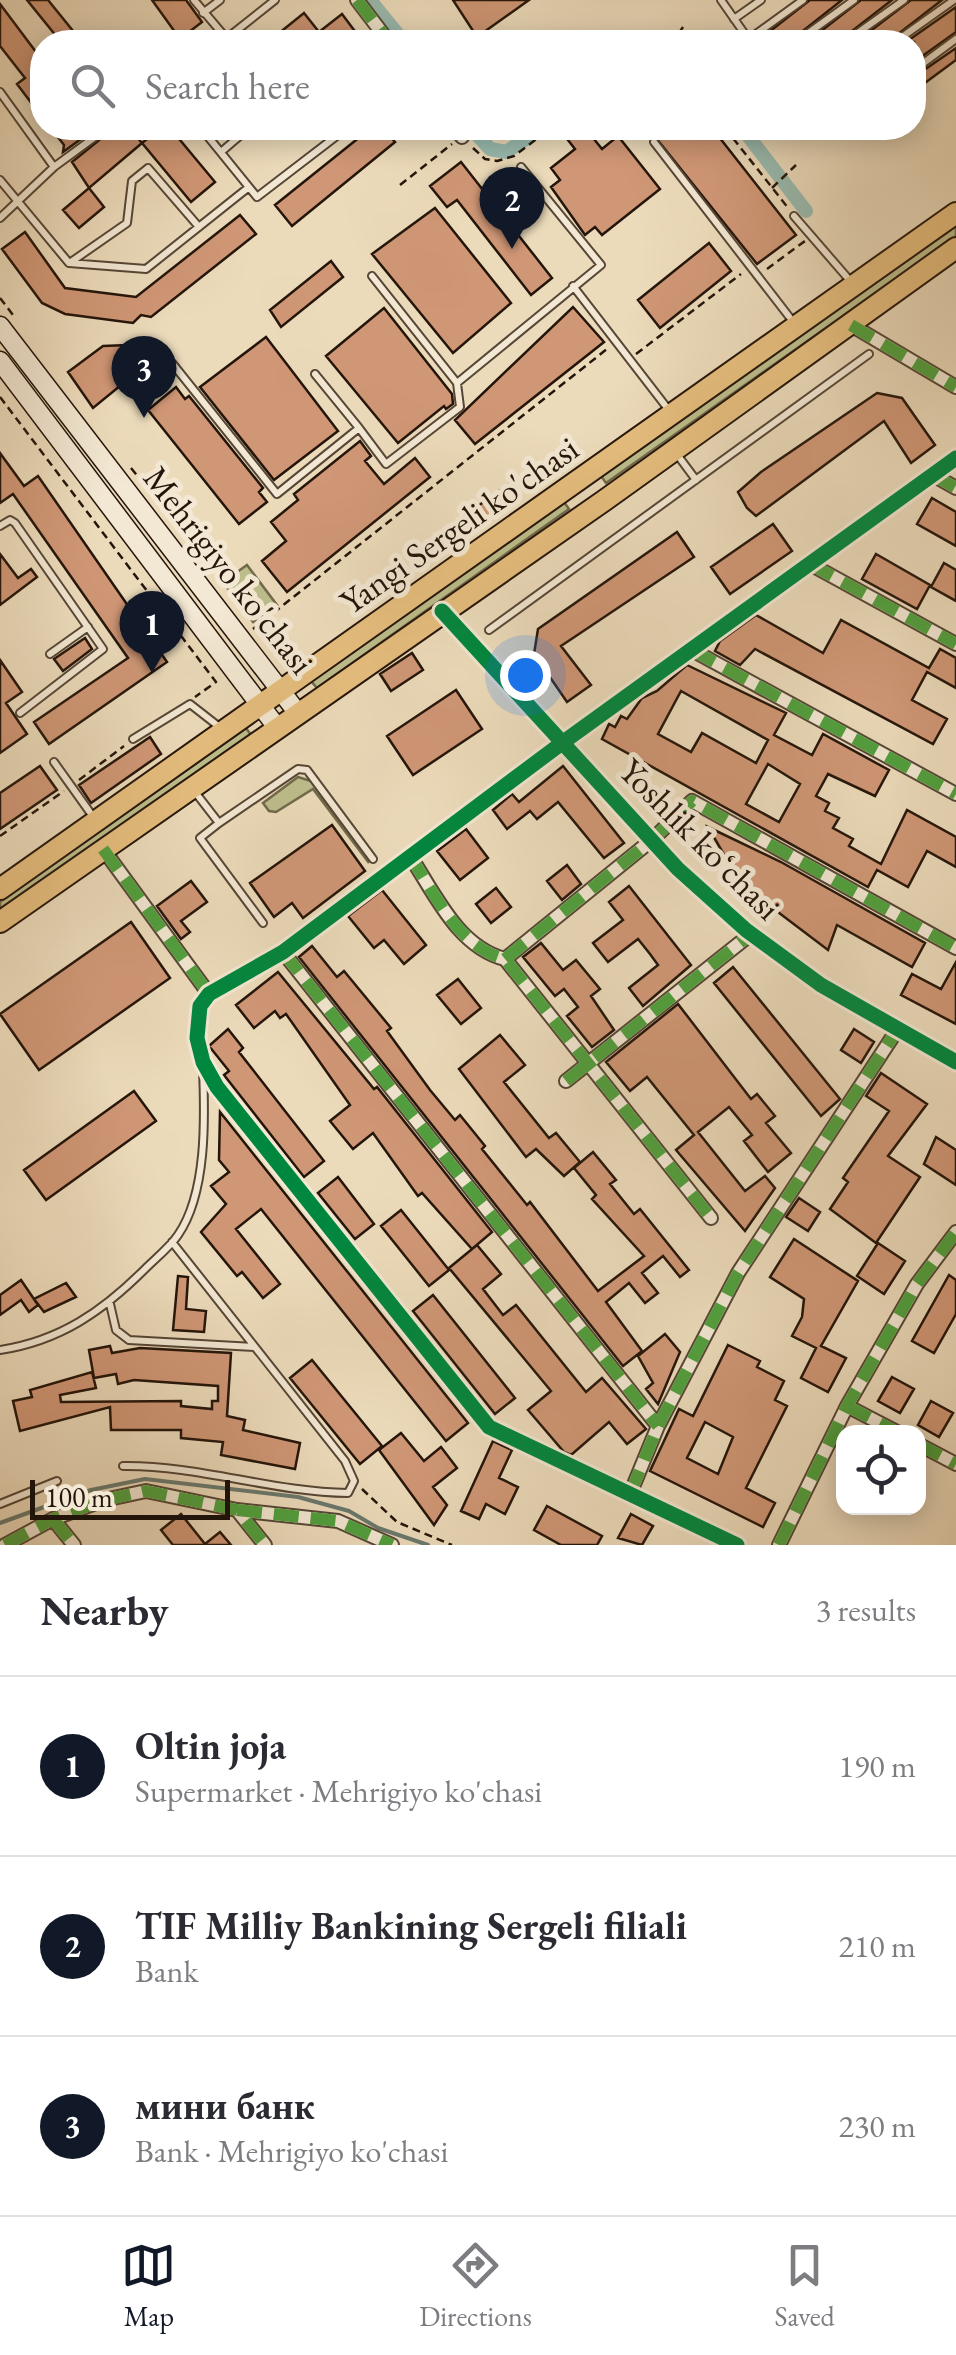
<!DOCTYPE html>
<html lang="en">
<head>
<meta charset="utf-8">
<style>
	:root { --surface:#fff; --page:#f2f2f3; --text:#2b2b33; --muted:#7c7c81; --line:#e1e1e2; --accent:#111827 }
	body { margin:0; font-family:"EB Garamond",serif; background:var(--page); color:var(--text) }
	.controls { position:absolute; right:30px; bottom:30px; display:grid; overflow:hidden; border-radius:20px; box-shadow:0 5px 25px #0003 }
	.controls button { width:90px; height:90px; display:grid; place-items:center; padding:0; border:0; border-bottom:2px solid var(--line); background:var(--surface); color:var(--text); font:50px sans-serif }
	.scale { position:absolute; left:30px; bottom:25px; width:200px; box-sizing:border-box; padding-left:10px; border:5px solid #24150a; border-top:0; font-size:28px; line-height:35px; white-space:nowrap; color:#24150a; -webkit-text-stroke:8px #f3e8d3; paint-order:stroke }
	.you { position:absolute; left:525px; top:675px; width:35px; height:35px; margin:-25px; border:8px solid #fff; border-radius:50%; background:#1a73e8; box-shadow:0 0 0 15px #1a73e833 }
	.badge { display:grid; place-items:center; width:65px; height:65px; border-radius:50%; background:var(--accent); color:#fff; font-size:32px; font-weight:700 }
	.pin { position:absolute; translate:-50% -82px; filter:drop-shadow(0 2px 5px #0008) }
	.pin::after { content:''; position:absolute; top:52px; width:35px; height:30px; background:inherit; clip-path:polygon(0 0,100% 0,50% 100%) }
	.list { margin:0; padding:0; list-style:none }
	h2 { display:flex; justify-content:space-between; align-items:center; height:130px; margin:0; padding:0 40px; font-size:42px }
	h2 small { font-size:32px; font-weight:400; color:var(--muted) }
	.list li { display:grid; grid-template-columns:65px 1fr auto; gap:30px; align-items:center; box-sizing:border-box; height:180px; padding:0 40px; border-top:2px solid var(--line) }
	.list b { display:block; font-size:38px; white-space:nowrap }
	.list p { margin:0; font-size:32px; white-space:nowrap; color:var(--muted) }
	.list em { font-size:32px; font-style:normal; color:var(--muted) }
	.icon { flex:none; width:55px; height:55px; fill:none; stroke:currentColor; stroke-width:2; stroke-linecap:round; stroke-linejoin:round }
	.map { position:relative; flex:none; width:956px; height:1545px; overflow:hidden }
	.search { position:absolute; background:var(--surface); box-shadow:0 5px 25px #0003; left:30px; right:30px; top:30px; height:110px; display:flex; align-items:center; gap:25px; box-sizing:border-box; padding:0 35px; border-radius:40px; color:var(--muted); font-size:38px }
	.sheet { height:670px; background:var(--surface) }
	nav { display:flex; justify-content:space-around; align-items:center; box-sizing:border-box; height:140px; border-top:2px solid var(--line); background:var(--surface); font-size:28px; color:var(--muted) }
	nav a { display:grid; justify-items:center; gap:5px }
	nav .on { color:var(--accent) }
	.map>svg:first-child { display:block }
	.green { fill:#bdbe8c; stroke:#706a4b; stroke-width:2.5 }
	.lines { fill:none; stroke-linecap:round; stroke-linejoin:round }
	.stream { stroke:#6a796e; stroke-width:4 }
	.canal { stroke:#99bbb0; stroke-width:14 }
	.building { fill:#d09776; stroke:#24150a; stroke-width:2.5; fill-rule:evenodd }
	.lane-casing { stroke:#564636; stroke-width:10 }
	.street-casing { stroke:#564636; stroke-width:16 }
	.secondary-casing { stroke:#24150a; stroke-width:21 }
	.primary-casing { stroke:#24150a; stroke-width:24 }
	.path { stroke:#24150a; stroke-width:2.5; stroke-dasharray:8 5; stroke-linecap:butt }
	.lane { stroke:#f3e8d3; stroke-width:6 }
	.street { stroke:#f3e8d3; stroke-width:12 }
	.secondary { stroke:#f3e8d3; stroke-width:18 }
	.primary { stroke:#e6be7e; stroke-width:20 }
	.quiet { stroke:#50a03e; stroke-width:12; stroke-dasharray:25 12; stroke-linecap:butt }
	.cycleway-casing { stroke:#f3e8d3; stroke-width:21 }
	.cycleway { stroke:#00873e; stroke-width:15 }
	.labels { text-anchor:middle; stroke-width:10; stroke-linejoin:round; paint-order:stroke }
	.street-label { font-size:35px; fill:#24150a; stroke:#f3e8d3 }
</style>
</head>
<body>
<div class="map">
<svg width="956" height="1545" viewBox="0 0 956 1545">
	<rect width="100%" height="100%" fill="#ecdbbb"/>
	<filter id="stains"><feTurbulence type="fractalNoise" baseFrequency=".002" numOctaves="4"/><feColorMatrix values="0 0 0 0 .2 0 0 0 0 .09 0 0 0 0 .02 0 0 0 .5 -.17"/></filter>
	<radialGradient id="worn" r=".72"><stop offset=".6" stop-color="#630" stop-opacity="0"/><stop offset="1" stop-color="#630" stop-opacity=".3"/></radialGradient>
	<path class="green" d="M956 226V236L606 483 601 476Z
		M564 502 569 509 317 688 311 681Z
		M247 565 277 605 253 622 223 582Z
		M246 728 251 735 0 911V902Z
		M298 777 311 781 369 863 313 789 276 812 269 811 263 803Z"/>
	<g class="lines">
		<path class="stream" d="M0 1523 91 1490 145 1479 298 1497 349 1511 378 1528 428 1545"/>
		<path class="canal" d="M370 0 404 42
			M659 42H662
			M471 128 490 149 506 152 543 128
			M742 128 806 211"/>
	</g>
	<path class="building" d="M27 0H48L82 42H61Z
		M152 0H186L202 22 180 39Z
		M453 0H529L477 37Z
		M810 0H842L789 42H756Z
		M861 0H892L838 42H807Z
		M911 0H942L888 42H856Z
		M0 4 42 60V117L17 84 25 78 0 46Z
		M956 7V32L914 62V42H906Z
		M304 13 319 32 306 42H268Z
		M342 14 363 42H327L319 32Z
		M956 48V60L914 91V77Z
		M51 128H96L63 152 64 145Z
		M114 128H129L142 143 89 188 72 162Z
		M161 128H170L215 182 191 202 142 143Z
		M371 128H383L395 142 292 226 275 205Z
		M573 128H585L602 149 618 136 660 189 602 235 595 227 585 235 551 187 560 180 551 168 575 149 564 135Z
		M648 128H712L796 235 757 264Z
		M461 162 552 278 531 295 457 200 447 207 430 186Z
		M89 188 104 207 79 228 63 210Z
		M435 208 511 303 453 353 372 254Z
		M240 215 256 234 151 317 141 315 133 323 65 314 42 303 2 249 25 232 65 288 136 297Z
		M709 243 731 271 660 328 638 300Z
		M331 261 343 277 281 327 270 310Z
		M573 307 604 342 475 444 455 420Z
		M384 308 452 394 453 404 446 409 444 406 398 443 326 356Z
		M266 337 338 431 274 480 200 387Z
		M128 345 138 358 125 367 131 377 93 408 68 372 103 346Z
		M176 387 185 399 189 396 263 488 259 492 267 502 239 524 148 410Z
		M877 393 902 398 935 445 911 463 884 421 756 516 747 508 738 492 761 472Z
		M360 441 371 456 365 461 384 484 415 458 430 477 287 592 262 561 286 541 271 522 298 500 294 494Z
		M0 453 24 486 38 476 167 662 49 744 34 722 128 658 13 494 0 503Z
		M510 483 519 495 469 531 460 519Z
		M932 498 956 512V546L917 524Z
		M773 524 792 551 730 594 711 567Z
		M677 532 694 557 561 646 591 685 567 702 534 654 538 629Z
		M0 554 18 578 31 569 37 577 0 605Z
		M876 554 930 585 917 609 862 579Z
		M944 563 956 570V601L931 587Z
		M756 615 823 653 841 620 929 668 940 649 956 658V688L927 672 912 700 947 719 933 744 755 649 740 665 715 651 720 641Z
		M85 638 92 649 63 671 54 659Z
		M412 653 423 670 391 691 380 674Z
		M0 660 22 692 6 703 27 734 0 753Z
		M687 665 786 713 774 735 812 755 823 734 889 770 875 796 828 774 816 796 829 803 825 811 839 818 833 828 853 839 849 846 881 864 907 810 956 837V867L927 851 908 887 877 870 868 887 602 739 609 724 615 727 621 716 627 719 642 698 657 691ZM681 691 768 740 756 763 702 733 691 752 658 734ZM768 764 800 784 779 822 746 804Z
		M456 690 482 729 413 775 387 736Z
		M150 737 161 754 91 803 79 785Z
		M40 766 57 790 0 829V793Z
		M563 766 624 843 604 858 558 802 537 819 530 811 507 829 493 810 512 794 519 802Z
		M332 825 365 871 303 918 292 903 274 917 250 883Z
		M708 827 781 862 925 943 912 967 837 925 828 950 762 900 734 872Z
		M466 829 488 858 460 880 437 851Z
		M567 865 581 884 562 900 547 881Z
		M191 881 207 902 181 921 190 932 181 939 157 906Z
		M629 886 691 965 643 1006 629 988 658 965 650 954 638 939 608 962 593 943 623 920 609 902Z
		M496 888 511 907 491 923 476 904Z
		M382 890 426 945 404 964 384 940 374 948 348 916Z
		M131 922 170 978 39 1070 0 1014Z
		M541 943 563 970 576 960 600 989 591 996 614 1030 592 1047 567 1016 578 1007 564 989 555 996 523 957Z
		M312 946 337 977 344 971 391 1028 387 1031 430 1090 455 1120 460 1115 485 1146 482 1149 527 1205 530 1202 598 1291 644 1256 592 1199 596 1195 574 1168 593 1152 616 1180 610 1184 634 1214 640 1209 689 1270 680 1277 663 1256 642 1273 658 1293 645 1303 629 1283 606 1302 642 1351 623 1366 299 957Z
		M956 962V1024L901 995 912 974 941 989Z
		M733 967 840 1099 821 1116 714 983Z
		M278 972 374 1089 377 1087 492 1232 472 1249 422 1193 418 1196 373 1133 353 1149 330 1121 350 1105 286 1014 280 1018 275 1011 254 1028 236 1005Z
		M458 979 481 1008 461 1024 437 995Z
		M678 1004 751 1099 757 1094 775 1116 766 1123 791 1153 768 1172 744 1141 752 1135 729 1107 698 1132 745 1191 765 1176 775 1188 745 1231 676 1150 694 1135 647 1077 630 1091 606 1062Z
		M228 1029 243 1048 239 1052 324 1161 304 1177 224 1075 229 1071 209 1046Z
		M854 1029 874 1042 861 1063 841 1050Z
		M500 1035 525 1065 504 1082 549 1138 556 1133 580 1162 564 1176 536 1149 526 1157 459 1069Z
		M881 1073 927 1104 888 1156 920 1177 876 1243 830 1209 848 1182 843 1178 889 1111 866 1096Z
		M134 1091 156 1121 46 1200 24 1170Z
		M220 1112 468 1423 446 1441 261 1209 236 1229 280 1284 263 1298 242 1272 237 1276 201 1232 226 1204 211 1186 229 1172 219 1160Z
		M936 1137 956 1150V1185L924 1164Z
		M338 1177 374 1224 355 1239 318 1193Z
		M799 1198 820 1212 808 1231 786 1217Z
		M401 1210 449 1270 429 1286 381 1226Z
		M794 1239 858 1281 821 1346 846 1358 828 1392 801 1378 816 1348 792 1336 802 1317 804 1299 770 1277Z
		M878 1243 905 1261 884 1294 857 1276Z
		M477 1245 501 1274 483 1289 503 1315 516 1305 586 1392 602 1378 646 1429 627 1444 609 1422 571 1455 564 1452 528 1410 551 1391 449 1268Z
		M949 1275 956 1280V1314L934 1353 912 1341Z
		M178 1276 188 1277 186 1309 206 1311 204 1332 173 1330Z
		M21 1280 38 1305 29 1312 21 1300 0 1315V1295Z
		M66 1283 76 1297 44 1312 34 1299Z
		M433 1295 515 1398 495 1414 413 1311Z
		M665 1334 680 1352 658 1404 646 1389 653 1383 638 1356Z
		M728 1345 760 1361 757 1367 784 1381 775 1400 787 1406 746 1488 775 1503 763 1527 650 1471 679 1409 693 1416ZM705 1422 733 1437 718 1474 687 1458Z
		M110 1346 112 1353 140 1348 231 1353 227 1416 245 1420 243 1430 300 1443 295 1469 221 1455 223 1442 181 1438V1430H111L110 1407 20 1431 13 1401 32 1397 30 1390 92 1372 96 1388 60 1395 61 1402 181 1401V1406L212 1409V1401H218V1386L134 1380 118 1384 116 1374 94 1378 89 1350Z
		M312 1360 382 1446 360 1464 290 1378Z
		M892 1377 914 1389 900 1413 878 1401Z
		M931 1401 953 1413 939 1437 918 1425Z
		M401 1433 424 1461 441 1447 457 1468 433 1487 447 1505 434 1525 379 1450Z
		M493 1441 512 1450 499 1478 518 1487 505 1514 486 1504 479 1519 461 1511Z
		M547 1506 602 1536 597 1545H561L534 1530Z
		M181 1514 205 1544 220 1532 231 1545H173L161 1530Z
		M631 1514 653 1526 642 1545 618 1538Z"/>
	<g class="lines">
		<defs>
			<path id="lane" d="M194 0 227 39
				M721 0 749 40
				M203 13 220 0
				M734 19 761 0
				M749 39 803 0
				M222 42 275 0
				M796 42 854 0
				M845 42 904 0
				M895 42 954 0
				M914 70 956 39
				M0 92 54 167
				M201 128 257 197 347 128
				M813 128 821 135 833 128
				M654 142 794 323
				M221 152 249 128
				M0 180 69 263 146 269 249 187
				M794 216 852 283
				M0 218 54 167 107 128
				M71 262 127 223 132 181 148 168 199 227
				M573 286 668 409
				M172 363 277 494 359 428 386 464 460 407 457 383 372 276
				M315 374 359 428
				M457 383 601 265 521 167
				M676 453 696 480
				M0 526 10 520 15 523 103 649 20 713
				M489 630 869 354
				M50 654 88 627
				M133 739 190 704 222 729
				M54 762 94 818
				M195 792 219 823 298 769 307 770 373 859
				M219 823 200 838 263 923
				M110 1304 116 1330 129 1340 254 1347
				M0 1350C60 1341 103 1311 145 1269 156 1258 170 1247 178 1235 207 1193 205 1118 203 1069
				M123 1466C199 1465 272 1492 348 1493L354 1481 345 1461 172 1242
				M0 1504 57 1481"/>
			<path id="street" d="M357 0 389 42
				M455 128 462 137
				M851 325 956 387
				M933 475 956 488
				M810 564 956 644
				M442 611 678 869 746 930 821 985 956 1062
				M692 650 956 794
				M103 849 209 994
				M410 856C435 894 458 947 505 959L711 1218
				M283 952 658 1426
				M505 959 653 839 692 801 956 948
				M566 1081 751 934
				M847 1406 897 1432
				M918 1444 956 1464
				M630 1494 658 1426 738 1273 899 1027
				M237 1510 338 1521 392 1545
				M53 1519 74 1545
				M5 1545 53 1519 104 1500 146 1491 237 1510 265 1545
				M737 1545 489 1427 217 1087 203 1062 197 1038 200 1006 209 994 283 952 562 743 956 458
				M779 1545 847 1406 917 1284 956 1232"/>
			<path id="secondary" d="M0 326 297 712
				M0 361 276 726"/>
			<path id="primary" d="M0 889 956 213
				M0 922 605 500 956 248"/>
		</defs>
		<use href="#lane" class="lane-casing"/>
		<use href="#street" class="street-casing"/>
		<use href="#secondary" class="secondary-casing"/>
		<use href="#primary" class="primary-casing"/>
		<path class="path" d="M673 42 683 27
			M725 128 789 209
			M473 148 485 159 497 161 514 156 551 128
			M400 185 452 144
			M772 188 796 165
			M767 269 805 241
			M0 298 13 315
			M636 354 741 274
			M0 397 216 682 195 697
			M131 468 192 542 198 557
			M253 629 607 349
			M79 780 124 746
			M0 836 64 791
			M362 1489 397 1522 452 1545"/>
		<use href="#lane" class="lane"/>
		<use href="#street" class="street"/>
		<use href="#secondary" class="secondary"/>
		<use href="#primary" class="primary"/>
		<path class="quiet" d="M357 0 389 42
			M455 128 462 137
			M851 325 956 387
			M933 475 956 488
			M810 564 956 644
			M692 650 956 794
			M103 849 209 994
			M410 856C435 894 458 947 505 959L711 1218
			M283 952 658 1426
			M505 959 653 839 692 801 956 948
			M566 1081 751 934
			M847 1406 897 1432
			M918 1444 956 1464
			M630 1494 658 1426 738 1273 899 1027
			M237 1510 338 1521 392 1545
			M53 1519 74 1545
			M5 1545 53 1519 104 1500 146 1491 237 1510 265 1545
			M779 1545 847 1406 917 1284 956 1232"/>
		<defs>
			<path id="cycleway" d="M442 611 678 869 746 930 821 985 956 1062
				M737 1545 489 1427 217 1087 203 1062 197 1038 200 1006 209 994 283 952 562 743 956 458"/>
		</defs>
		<use href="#cycleway" class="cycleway-casing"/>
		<use href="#cycleway" class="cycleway"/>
	</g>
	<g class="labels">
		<g class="street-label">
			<text transform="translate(459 525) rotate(-35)" y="12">Yangi Sergeli ko'chasi</text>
			<text transform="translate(229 570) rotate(52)" y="12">Mehrigiyo ko'chasi</text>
			<text transform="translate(700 839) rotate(45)" y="12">Yoshlik koʻchasi</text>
		</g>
	</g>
	<rect width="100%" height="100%" filter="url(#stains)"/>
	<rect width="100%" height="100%" fill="url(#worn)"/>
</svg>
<div class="controls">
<button><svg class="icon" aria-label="locate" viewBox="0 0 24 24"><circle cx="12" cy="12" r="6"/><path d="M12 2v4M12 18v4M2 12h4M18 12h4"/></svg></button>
</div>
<div class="scale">100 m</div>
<div class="you"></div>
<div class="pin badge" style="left:152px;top:673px">1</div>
<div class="pin badge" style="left:512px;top:249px">2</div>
<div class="pin badge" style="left:144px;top:418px">3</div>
<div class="search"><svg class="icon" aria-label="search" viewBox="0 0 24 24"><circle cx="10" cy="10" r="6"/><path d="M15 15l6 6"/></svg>Search here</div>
</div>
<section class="sheet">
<h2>Nearby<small>3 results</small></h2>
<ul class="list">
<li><span class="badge">1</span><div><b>Oltin joja</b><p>Supermarket · Mehrigiyo ko'chasi</p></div><em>190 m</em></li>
<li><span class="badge">2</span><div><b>TIF Milliy Bankining Sergeli filiali</b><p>Bank</p></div><em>210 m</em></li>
<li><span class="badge">3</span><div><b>мини банк</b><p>Bank · Mehrigiyo ko'chasi</p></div><em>230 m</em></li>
</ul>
</section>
<nav>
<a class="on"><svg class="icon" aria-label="map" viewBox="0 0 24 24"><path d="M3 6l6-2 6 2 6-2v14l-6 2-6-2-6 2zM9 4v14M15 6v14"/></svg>Map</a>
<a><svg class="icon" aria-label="directions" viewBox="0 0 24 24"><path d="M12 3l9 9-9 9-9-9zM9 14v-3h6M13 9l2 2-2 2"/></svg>Directions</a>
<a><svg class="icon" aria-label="saved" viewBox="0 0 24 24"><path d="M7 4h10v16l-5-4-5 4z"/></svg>Saved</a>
</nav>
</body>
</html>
